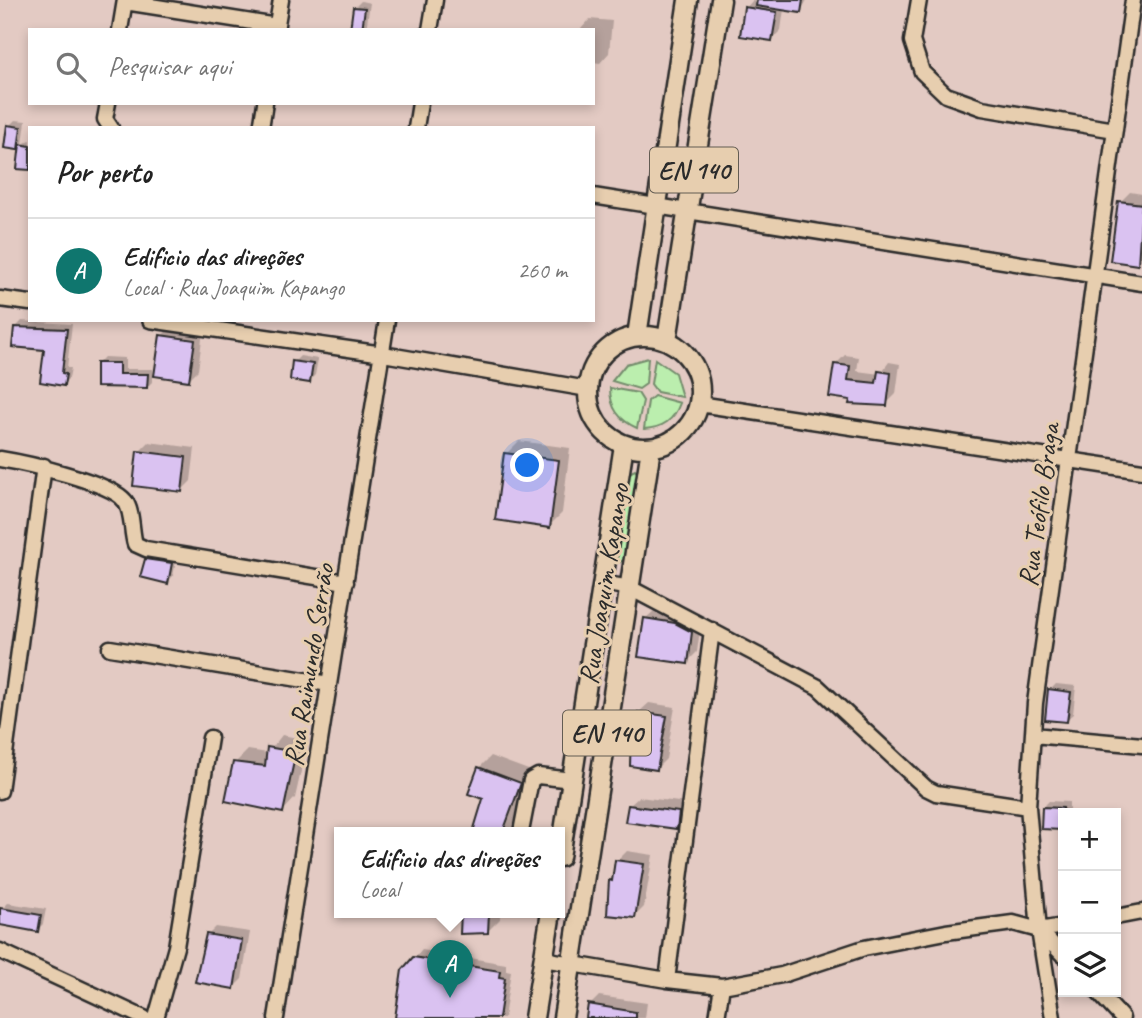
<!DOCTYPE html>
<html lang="pt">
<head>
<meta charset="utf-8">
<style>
	:root { --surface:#fff; --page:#f6f6f6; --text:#222; --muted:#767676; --line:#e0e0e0; --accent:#0f766e }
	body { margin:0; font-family:Caveat,sans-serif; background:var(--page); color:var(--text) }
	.controls { position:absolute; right:21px; bottom:21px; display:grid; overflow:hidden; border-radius:0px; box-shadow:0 4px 10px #0003 }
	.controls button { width:63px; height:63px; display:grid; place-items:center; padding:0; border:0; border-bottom:2px solid var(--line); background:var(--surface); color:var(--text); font:35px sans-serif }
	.you { position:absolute; left:528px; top:466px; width:24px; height:24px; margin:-18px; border:5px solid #fff; border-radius:50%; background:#1a73e8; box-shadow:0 0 0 10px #1a73e833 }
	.badge { display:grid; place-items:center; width:46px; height:46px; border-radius:50%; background:var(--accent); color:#fff; font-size:23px; font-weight:700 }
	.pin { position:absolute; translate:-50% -58px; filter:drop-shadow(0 2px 4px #0008) }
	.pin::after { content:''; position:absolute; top:37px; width:24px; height:21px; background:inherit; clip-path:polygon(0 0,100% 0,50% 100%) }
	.popup { position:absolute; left:334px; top:827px; width:231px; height:91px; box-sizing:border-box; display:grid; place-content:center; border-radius:0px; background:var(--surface); filter:drop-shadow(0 2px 5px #0005); font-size:23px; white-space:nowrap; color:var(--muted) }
	.popup b { font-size:26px; color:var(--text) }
	.popup::after { content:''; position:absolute; left:50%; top:100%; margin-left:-14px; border:14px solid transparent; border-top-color:var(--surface) }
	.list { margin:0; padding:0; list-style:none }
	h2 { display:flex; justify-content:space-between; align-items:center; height:91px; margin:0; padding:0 28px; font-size:30px }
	h2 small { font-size:23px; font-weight:400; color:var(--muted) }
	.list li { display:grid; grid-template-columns:46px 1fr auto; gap:21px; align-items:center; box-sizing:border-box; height:105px; padding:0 28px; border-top:2px solid var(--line) }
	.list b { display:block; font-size:26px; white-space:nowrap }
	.list p { margin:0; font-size:23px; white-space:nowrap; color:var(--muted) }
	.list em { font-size:23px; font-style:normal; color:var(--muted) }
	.icon { flex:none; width:38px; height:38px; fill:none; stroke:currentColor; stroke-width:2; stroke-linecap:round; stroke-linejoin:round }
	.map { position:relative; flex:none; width:1142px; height:1018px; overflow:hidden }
	.search { position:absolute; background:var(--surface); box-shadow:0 4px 10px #0003; left:28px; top:28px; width:567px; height:77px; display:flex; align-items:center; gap:18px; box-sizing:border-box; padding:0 24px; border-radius:0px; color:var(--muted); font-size:26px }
	.panel { position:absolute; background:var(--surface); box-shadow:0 4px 10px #0003; left:28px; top:126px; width:567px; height:196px; border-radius:0px }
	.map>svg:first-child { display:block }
	.green { fill:#bbeeae; stroke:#738c6c; stroke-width:2 }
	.shadow { fill:#0003 }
	.building { fill:#dac2f1; stroke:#2b2b2b; stroke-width:2 }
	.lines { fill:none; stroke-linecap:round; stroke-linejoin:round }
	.minor-casing { stroke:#2b2b2b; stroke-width:19 }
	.major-casing { stroke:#2b2b2b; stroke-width:23 }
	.minor { stroke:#e7ceaf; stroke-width:14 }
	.major { stroke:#e7ceaf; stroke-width:18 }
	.labels { text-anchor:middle; stroke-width:6; stroke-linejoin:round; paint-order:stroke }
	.shield { fill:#e7ceaf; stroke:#635c53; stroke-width:2 }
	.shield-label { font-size:26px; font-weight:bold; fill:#2b2b2b }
	.street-label { font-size:28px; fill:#2b2b2b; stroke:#e7ceaf }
</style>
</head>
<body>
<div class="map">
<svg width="1142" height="1018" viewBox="0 0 1142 1018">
	<rect width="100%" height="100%" fill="#e3cac3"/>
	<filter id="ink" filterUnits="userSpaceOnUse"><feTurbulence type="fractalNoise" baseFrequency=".0143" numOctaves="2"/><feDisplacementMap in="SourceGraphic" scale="14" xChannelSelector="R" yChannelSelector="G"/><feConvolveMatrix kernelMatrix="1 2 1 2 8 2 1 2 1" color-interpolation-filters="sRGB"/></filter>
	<g filter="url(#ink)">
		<path class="green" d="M648 358 646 384 639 389 612 381 626 364Z
			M655 359 675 373 682 397 657 392 651 384Z
			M610 388 638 393 643 401 637 428C619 420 610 408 610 388Z
			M654 396 680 403C674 420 663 428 644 429L648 401Z
			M635 470 638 474 625 559 620 562 616 558 629 473Z"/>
		<path class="shadow" d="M753 0H807L801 11 784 9 781 30 772 39 746 8Z
			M361 1 370 3 366 30H352L355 7Z
			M590 19 612 21 609 53 600 63 593 62V30H580Z
			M15 120 26 121 23 144 30 140V167H18L22 144 17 148 9 126Z
			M1130 192 1142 194V259L1138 263 1120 202Z
			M22 321 72 324 67 368H71L69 378 63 384 46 348 16 327Z
			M171 326 203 331 198 370 188 380 162 336Z
			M845 355 859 357 857 371 880 374 889 362 900 364 896 394 886 404 851 402 836 364Z
			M300 356 318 359 315 375 309 381 294 362Z
			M104 357 125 358V369H153V381L147 387 98 385V363Z
			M519 441 570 448 562 513 549 526 506 454Z
			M149 442 195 448 191 481 182 490 139 452Z
			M152 553 177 557 173 576 167 582 146 559Z
			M655 610 685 614 701 622 697 652 687 662 645 619Z
			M1056 684 1076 686 1073 714 1066 720 1050 690Z
			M649 703 675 707 666 759 657 768 633 733 637 728 639 712Z
			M282 735 308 740 295 798 283 811 235 763 248 750 268 753Z
			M491 756 531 771 510 832H475L485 798 479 768Z
			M639 797 687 803 686 818 676 827 629 806Z
			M1049 801 1069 802V813H1063L1062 828 1043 807Z
			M627 851 653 855 644 907 634 917 610 881 615 877 617 861Z
			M8 903 46 909 43 924 37 930 0 924 2 909Z
			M462 912H500V919L488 931Z
			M216 927 250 932 242 979 234 987 208 935Z
			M422 950 506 964V970L511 971 504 1018H397L415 958Z
			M599 996 647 1003 645 1018H588L590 1005Z"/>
		<path class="building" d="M757 0H803L801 13 756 6Z
			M353 7 365 8 362 30H350Z
			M744 7 777 12 772 41 740 36Z
			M7 125 21 127 18 150 4 148Z
			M20 144 30 146V170L17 169Z
			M1118 201 1142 204 1138 265 1110 261Z
			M14 327 67 329 62 373 66 374 64 386 40 382 44 350 12 347Z
			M160 335 195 340 189 381 154 376Z
			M292 361 313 364 310 383 290 380Z
			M96 363H119V374H148L147 388 96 387Z
			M834 364 850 366 848 380 876 383 878 371 891 373 887 406 849 404 850 400 829 397Z
			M137 451 186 457 182 492 133 486Z
			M504 453 559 460 550 528 495 520Z
			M145 559 172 563 168 584 140 577Z
			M644 618 675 623 692 632 688 664 638 657Z
			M1048 689 1071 692 1067 722 1045 720Z
			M638 712 667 716 657 770 630 766 631 732 635 733Z
			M267 747 296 752 283 813 225 801 233 762 265 766Z
			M478 767 521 783 503 832H473L483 799 468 794Z
			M628 805 679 812 677 829 625 822Z
			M1042 807 1063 808V830L1041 829Z
			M615 860 644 864 635 918 607 915 609 880 612 881Z
			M0 908 41 915 38 932 0 925Z
			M461 912H489L488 933 460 934Z
			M206 934 242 940 234 989 195 982Z
			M413 957 500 971 499 977 505 978 499 1018H395L402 970Z
			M588 1004 636 1012V1018H586Z"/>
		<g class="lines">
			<defs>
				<path id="minor" d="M919 0 912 41 922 72 946 95 982 108 1115 130
					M125 2 277 26
					M120 30 125 0
					M276 30 281 0
					M430 30 435 0
					M108 103 105 119 111 128
					M261 128 265 103
					M416 128 420 103
					M593 196 1142 283
					M0 299 30 303
					M150 320 383 354 588 389
					M699 404 1142 471
					M0 459C25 463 111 482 125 501 133 512 131 531 135 544L146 549 346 582
					M602 583 630 588 818 687 926 788 936 793 1028 807
					M110 648 329 684
					M1033 735 1142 745
					M0 791 44 466
					M521 832 531 780 538 776 572 780
					M1116 917 1142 912
					M1039 930 1063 955
					M0 951 144 1018
					M543 959 667 980 722 986 782 975 864 948 946 932 1013 923 1039 930 1063 926
					M667 980 712 630
					M1098 992 1122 1018
					M156 1018 176 947 210 738
					M276 1018 387 320
					M717 1018 722 986
					M1053 1018 1039 930 1028 807 1035 703 1133 0"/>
				<path id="major" d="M637 336 688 0
					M588 392a56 56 0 1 1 112 0a56 56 0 1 1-112 0Z
					M667 340 721 0
					M560 857 624 445
					M534 1018 551 912
					M563 1018 651 448"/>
			</defs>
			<use href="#minor" class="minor-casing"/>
			<use href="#major" class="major-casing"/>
			<use href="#minor" class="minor"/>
			<use href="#major" class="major"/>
		</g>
	</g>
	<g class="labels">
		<g class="shield">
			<rect x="650" y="147.5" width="88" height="45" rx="5"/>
			<rect x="563" y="710.5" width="88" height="45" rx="5"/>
		</g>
		<g class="shield-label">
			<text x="694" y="179">EN 140</text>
			<text x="607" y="742">EN 140</text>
		</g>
		<g class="street-label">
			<text transform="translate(1038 505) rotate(-82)" y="10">Rua Teófilo Braga</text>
			<text transform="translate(603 584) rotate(-81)" y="10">Rua Joaquim Kapango</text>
			<text transform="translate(308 665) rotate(-81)" y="10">Rua Raimundo Serrão</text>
		</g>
	</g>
</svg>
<div class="controls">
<button>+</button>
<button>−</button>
<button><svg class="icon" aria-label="layers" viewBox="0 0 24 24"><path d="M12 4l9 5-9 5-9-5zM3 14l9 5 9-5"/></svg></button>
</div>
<div class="you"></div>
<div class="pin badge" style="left:450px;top:998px">A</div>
<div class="popup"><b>Edificio das direções</b>Local</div>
<div class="search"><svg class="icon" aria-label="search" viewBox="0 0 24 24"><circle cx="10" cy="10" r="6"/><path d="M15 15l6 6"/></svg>Pesquisar aqui</div>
<section class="panel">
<h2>Por perto<small></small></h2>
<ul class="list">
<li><span class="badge">A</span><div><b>Edificio das direções</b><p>Local · Rua Joaquim Kapango</p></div><em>260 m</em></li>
</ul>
</section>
</div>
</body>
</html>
